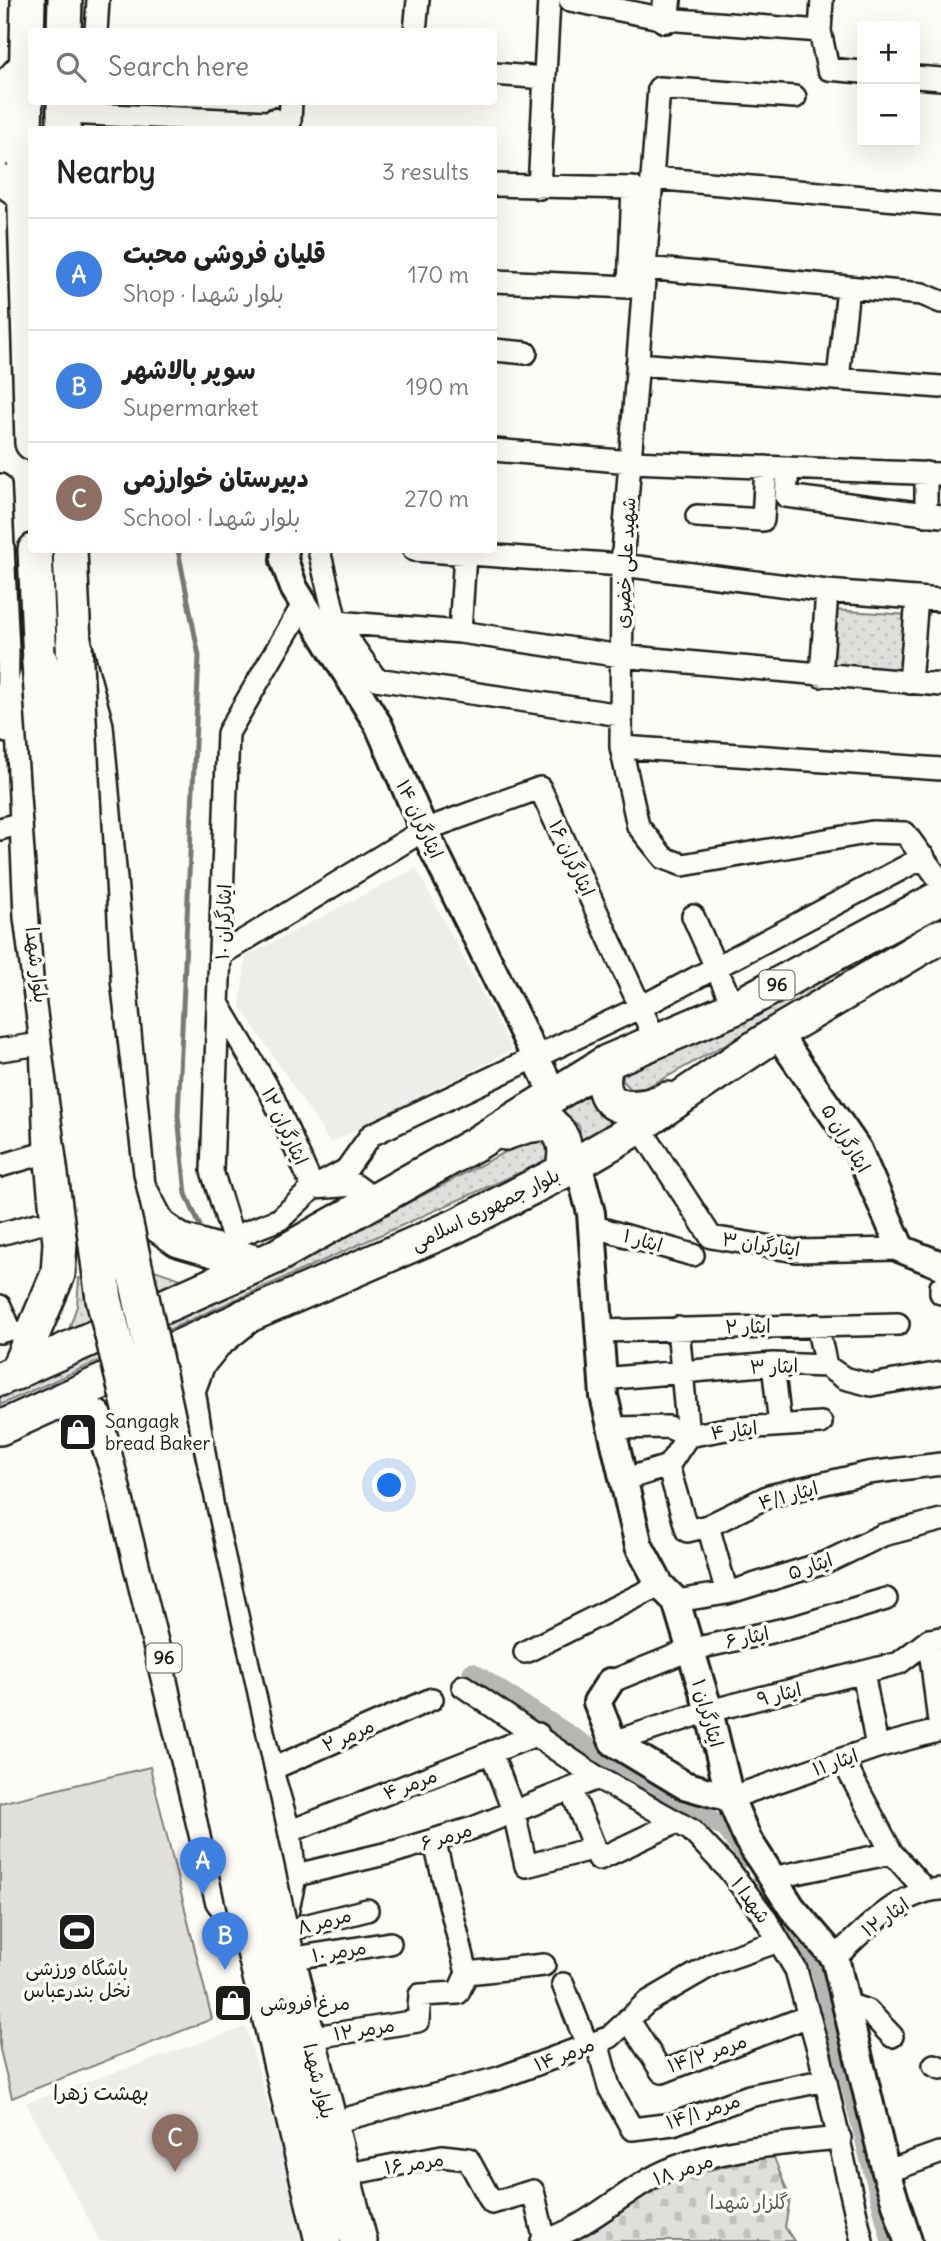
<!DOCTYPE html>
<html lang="en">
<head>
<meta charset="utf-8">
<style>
	:root { --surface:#fff; --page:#f2f2f2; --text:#222; --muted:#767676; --line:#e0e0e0; --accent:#7c3aed }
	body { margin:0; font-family:Delius,"Playpen Sans Arabic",sans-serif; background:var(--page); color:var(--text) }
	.controls { position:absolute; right:21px; top:21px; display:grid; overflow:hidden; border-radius:7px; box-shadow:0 7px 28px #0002 }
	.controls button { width:63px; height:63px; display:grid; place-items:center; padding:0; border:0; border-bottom:2px solid var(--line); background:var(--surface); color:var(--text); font:35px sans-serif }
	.you { position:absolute; left:390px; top:1486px; width:24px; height:24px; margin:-18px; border:5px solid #fff; border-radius:50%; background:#1a73e8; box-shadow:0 0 0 10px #1a73e833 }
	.badge { display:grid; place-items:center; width:46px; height:46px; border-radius:50%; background:var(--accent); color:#fff; font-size:23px; font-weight:700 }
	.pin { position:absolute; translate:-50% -58px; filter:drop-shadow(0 2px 4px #0008) }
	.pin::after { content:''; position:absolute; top:37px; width:24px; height:21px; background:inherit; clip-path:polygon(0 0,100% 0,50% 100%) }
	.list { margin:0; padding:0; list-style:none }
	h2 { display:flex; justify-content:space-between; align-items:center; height:91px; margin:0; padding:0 28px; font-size:30px }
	h2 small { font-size:23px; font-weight:400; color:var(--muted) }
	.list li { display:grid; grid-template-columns:46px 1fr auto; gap:21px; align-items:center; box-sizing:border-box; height:112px; padding:0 28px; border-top:2px solid var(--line) }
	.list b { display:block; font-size:26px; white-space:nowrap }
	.list p { margin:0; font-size:23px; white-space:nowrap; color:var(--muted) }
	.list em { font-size:23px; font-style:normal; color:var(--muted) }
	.icon { flex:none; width:38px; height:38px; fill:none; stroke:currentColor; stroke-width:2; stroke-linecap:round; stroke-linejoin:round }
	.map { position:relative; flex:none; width:941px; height:2241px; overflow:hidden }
	.search { position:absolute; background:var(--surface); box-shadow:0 7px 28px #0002; left:28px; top:28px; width:469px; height:77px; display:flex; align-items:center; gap:18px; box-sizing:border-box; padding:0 24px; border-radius:7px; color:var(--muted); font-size:26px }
	.panel { position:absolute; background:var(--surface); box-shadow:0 7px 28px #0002; left:28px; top:126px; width:469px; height:427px; border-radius:7px }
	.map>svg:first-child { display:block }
	.built { fill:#eeede9 }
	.grass { fill:url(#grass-dots); stroke:#7e7e7c; stroke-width:2 }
	.cemetery { fill:url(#cemetery-stones); stroke:#7e7e7c; stroke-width:2 }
	.pitch { fill:#e0dfdb; stroke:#7e7e7c; stroke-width:2 }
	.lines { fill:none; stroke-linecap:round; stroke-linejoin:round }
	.stream { stroke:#797876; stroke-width:5 }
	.canal { stroke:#b7b6b2; stroke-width:19 }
	.minor-casing { stroke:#1c1c1c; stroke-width:26 }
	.tertiary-casing { stroke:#1c1c1c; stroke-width:32 }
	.secondary-casing { stroke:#1c1c1c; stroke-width:35 }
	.primary-casing { stroke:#1c1c1c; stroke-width:38 }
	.trunk-casing { stroke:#1c1c1c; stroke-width:40 }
	.minor { stroke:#fdfcf7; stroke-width:21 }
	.tertiary { stroke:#fdfcf7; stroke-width:26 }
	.secondary { stroke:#fdfcf7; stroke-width:30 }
	.primary { stroke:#fdfcf7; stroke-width:33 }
	.trunk { stroke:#fdfcf7; stroke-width:35 }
	.trunk-bridge-casing { stroke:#1c1c1c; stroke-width:40; stroke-linecap:butt }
	.trunk-bridge { stroke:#fdfcf7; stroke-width:35 }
	.labels { text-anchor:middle; stroke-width:7; stroke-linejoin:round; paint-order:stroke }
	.shield { fill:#fdfcf7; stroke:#605f5e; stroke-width:2 }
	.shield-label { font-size:18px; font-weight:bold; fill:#1c1c1c }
	.street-label { font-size:19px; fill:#1c1c1c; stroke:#fdfcf7 }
	.poi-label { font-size:19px; fill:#1c1c1c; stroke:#fdfcf7; text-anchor:start }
	.park-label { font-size:19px; fill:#575655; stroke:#fdfcf7 }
	.neighbourhood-label { font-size:21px; fill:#1c1c1c; stroke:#fdfcf7 }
</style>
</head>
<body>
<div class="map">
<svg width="941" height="2241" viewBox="0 0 941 2241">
	<defs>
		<pattern id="grass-dots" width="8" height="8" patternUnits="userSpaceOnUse" patternTransform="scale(1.75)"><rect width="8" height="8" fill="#e0dfdb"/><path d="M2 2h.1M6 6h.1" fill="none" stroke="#c0bfbb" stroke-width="1.8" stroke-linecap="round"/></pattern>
		<pattern id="cemetery-stones" width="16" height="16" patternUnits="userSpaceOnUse" patternTransform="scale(1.75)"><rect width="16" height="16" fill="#e0dfdb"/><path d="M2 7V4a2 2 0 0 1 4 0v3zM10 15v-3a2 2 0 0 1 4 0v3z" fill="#c0bfbb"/></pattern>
	</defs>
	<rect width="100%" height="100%" fill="#fdfcf7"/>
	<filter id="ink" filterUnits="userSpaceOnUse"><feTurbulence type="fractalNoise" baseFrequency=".0143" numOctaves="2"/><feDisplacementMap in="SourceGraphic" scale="14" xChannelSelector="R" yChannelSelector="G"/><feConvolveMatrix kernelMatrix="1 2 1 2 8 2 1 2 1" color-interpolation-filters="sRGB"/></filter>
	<g filter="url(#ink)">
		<path class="built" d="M416 868 512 1050 330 1143 240 1005 246 956Z
			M246 2027 307 2241H100L26 2103Z"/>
		<path class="grass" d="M833 610 909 615 905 673 829 668Z
			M941 911V924L663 1079 644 1088 631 1089 623 1081V1068Z
			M595 1081 637 1117 582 1144 579 1126 558 1109Z
			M538 1135 550 1146 548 1160 0 1405V1393L343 1237Z
			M141 1255 154 1270 190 1282 67 1335 77 1306 79 1278C108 1290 126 1281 141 1255Z"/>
		<path class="cemetery" d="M773 2155 790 2198 785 2227 794 2241H574L663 2181Z"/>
		<path class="pitch" d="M150 1767 212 2019 12 2098 0 2050V1803Z"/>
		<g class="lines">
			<path class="stream" d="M178 550 199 656 178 1116 186 1194 200 1226"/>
			<path class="canal" d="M472 1672 632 1775 726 1829 747 1858
				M788 1917 820 1969 891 2241"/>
			<defs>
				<path id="minor" d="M570 0 665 19 820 31 828 69 862 72
					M820 31 822 0
					M96 32 98 0
					M415 32 418 0
					M494 74 545 78
					M915 77 941 79
					M795 97 659 88 622 565 621 747 638 826 664 858 683 865 872 832 905 833 941 882
					M64 113 290 123 291 102
					M653 178 941 204
					M494 185 633 188 629 287 494 281
					M539 188 549 0
					M646 268 922 294 941 302
					M494 350 526 353
					M637 364 941 387
					M838 379 848 288
					M494 450 631 462 941 474
					M788 468 786 496 941 516
					M0 485 8 650 7 732
					M926 515V473
					M697 516 763 520 766 467
					M319 550 336 622 376 679 621 715
					M414 550 622 565 827 591 941 600
					M336 622 460 632 621 656 941 685
					M460 632 465 554
					M821 676 827 591
					M910 683 917 598
					M621 747 941 769
					M0 829 28 821
					M693 916 734 1008
					M223 953 424 830 540 788 656 1041
					M219 1005 271 1093 313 1188 355 1185 377 1201
					M0 1050 47 1043
					M639 1126 711 1237 796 1251 901 1249
					M0 1166 51 1151
					M592 1226 693 1255
					M0 1234 37 1224
					M234 1237 280 1219 313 1188 346 1170 371 1135 641 1007 924 857
					M236 1248 212 1171 228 733 304 603
					M941 1287V1293
					M0 1306 10 1329 0 1332
					M817 1325 826 1366
					M678 1328 688 1436
					M599 1331 898 1324
					M773 1364 780 1425
					M602 1379 773 1364 826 1366 844 1378 871 1385 941 1373
					M611 1428 668 1427 688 1436
					M668 1466 687 1531 708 1526
					M623 1480 668 1466 688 1436 726 1429 821 1423
					M727 1593 708 1526 769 1496 868 1473 941 1464
					M676 1601 727 1593 827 1562 883 1535 941 1520
					M929 1640 940 1730
					M525 1652 660 1585
					M863 1672 877 1747
					M610 1682 689 1650 798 1626 886 1599
					M463 1686 598 1778 691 1830 729 1870 764 1916 796 1970 820 2056 862 2241
					M613 1742 709 1711 899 1663 929 1640 941 1638
					M491 1752 514 1813 526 1866 595 1848
					M842 1759 892 1853 925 1890
					M265 1772 432 1699
					M571 1790 599 1859 677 1822
					M730 1798 877 1747 941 1730
					M283 1834 538 1734
					M434 1840 467 1973
					M288 1877 397 1851 473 1828 598 1778
					M772 1878 892 1853
					M281 1932 367 1910
					M835 1958C863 1931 900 1891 941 1889
					M288 1959 390 1943
					M563 1984 587 2045
					M846 2004 868 2011 892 2036
					M628 2019 662 2072 809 2016
					M308 2038 418 2021 420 1995 458 1993 467 1973 544 1965
					M597 2042 609 2087 632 2129 673 2124 749 2096 826 2080
					M934 2065 941 2068
					M330 2123 499 2078 610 2037 646 2003 715 1963 779 1941
					M886 2172 939 2153
					M343 2175 442 2156 468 2159 492 2203 533 2191 545 2241
					M542 2241C581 2231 615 2199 650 2179 703 2149 780 2144 840 2138"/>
				<path id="tertiary" d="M665 19 667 0
					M275 130V122
					M285 550 284 560 294 588 379 726 424 830 553 1093
					M777 1033 858 1150 901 1249 941 1265
					M578 1163 591 1213 604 1396 639 1546 660 1585 676 1601 709 1711 730 1798 748 1840 792 1908 835 1958 886 2172 908 2241
					M610 1682 597 1702 613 1742 684 1785 730 1798"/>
				<path id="secondary" d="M0 92 27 63
					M0 116 4 131 0 151
					M0 179 24 196"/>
				<path id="primary" d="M28 0 24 178 32 443
					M64 32 65 0
					M64 102V130
					M70 550 74 644 96 726 138 1186 159 1226 179 1240 258 1263
					M607 1062C592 1111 631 1115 667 1099
					M505 1133 526 1126 550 1123C567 1138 567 1151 562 1172
					M16 1373 58 1274 60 1243 51 1151 47 1043 31 917 23 727 40 662 35 550
					M0 1379 273 1258 477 1143 607 1062 734 1008 941 897
					M0 1428 245 1317 456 1226 562 1172 627 1134 777 1033 941 936"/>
				<path id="trunk" d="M245 1317 214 1342 197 1363 187 1390 206 1509 265 1772 283 1834 288 1877 278 1922 359 2241
					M61 1401 95 1418 109 1443 120 1476 223 1899 250 1930 323 2241"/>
			</defs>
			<use href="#minor" class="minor-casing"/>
			<use href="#tertiary" class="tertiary-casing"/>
			<use href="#secondary" class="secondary-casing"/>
			<use href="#primary" class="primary-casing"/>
			<use href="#trunk" class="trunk-casing"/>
			<use href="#minor" class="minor"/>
			<use href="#tertiary" class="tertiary"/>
			<use href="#secondary" class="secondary"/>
			<use href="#primary" class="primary"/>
			<use href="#trunk" class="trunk"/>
			<defs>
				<path id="trunk-bridge" d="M74 644 92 986 115 1179 278 1922
					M40 662 63 984 104 1299 192 1656 250 1930"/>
			</defs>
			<use href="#trunk-bridge" class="trunk-bridge-casing"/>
			<use href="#trunk-bridge" class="trunk-bridge"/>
		</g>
	</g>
	<defs>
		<symbol id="shop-square" viewBox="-11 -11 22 22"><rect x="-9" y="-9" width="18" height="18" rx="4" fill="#1c1c1c" stroke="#fdfcf7"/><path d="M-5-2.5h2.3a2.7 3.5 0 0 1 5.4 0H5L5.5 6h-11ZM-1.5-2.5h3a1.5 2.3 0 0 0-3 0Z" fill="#fff"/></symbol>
		<symbol id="stadium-square" viewBox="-11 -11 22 22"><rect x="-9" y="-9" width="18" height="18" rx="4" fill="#1c1c1c" stroke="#fdfcf7"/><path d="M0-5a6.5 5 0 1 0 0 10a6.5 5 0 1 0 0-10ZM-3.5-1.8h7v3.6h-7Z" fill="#fff"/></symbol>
	</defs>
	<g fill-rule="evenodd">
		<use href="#shop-square" x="56" y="1410" width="44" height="44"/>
		<use href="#stadium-square" x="55" y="1910" width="44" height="44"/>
		<use href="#shop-square" x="211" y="1981" width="44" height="44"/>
	</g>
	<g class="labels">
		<g class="shield">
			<rect x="759.5" y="970.5" width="35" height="29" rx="5"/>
			<rect x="146.5" y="1643.5" width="35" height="29" rx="5"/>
		</g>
		<g class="shield-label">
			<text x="777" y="991">96</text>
			<text x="164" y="1664">96</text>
		</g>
		<g class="street-label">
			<text transform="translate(625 563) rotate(-87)" y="7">شهید علی خضری</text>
			<text transform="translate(420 819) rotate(65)" y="7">ایثارگران ۱۴</text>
			<text transform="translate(572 858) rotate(65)" y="7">ایثارگران ۱۶</text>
			<text transform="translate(223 922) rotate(-88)" y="7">ایثارگران ۱۰</text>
			<text transform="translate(37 965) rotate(83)" y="7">بلوار شهدا</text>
			<text transform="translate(285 1126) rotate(65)" y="7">ایثارگران ۱۲</text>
			<text transform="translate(846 1138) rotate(59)" y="7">ایثارگران ۵</text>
			<text transform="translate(485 1209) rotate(-26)" y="7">بلوار جمهوری اسلامی</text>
			<text transform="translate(643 1240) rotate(16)" y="7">ایثار ۱</text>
			<text transform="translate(761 1244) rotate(8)" y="7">ایثارگران ۳</text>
			<text transform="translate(748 1326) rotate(-1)" y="7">ایثار ۲</text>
			<text transform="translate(774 1366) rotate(-2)" y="7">ایثار ۳</text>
			<text transform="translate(734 1430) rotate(-7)" y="7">ایثار ۴</text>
			<text transform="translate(788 1495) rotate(-15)" y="7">ایثار ۴/۱</text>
			<text transform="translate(810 1566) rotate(-19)" y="7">ایثار ۵</text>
			<text transform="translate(747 1637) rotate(-12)" y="7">ایثار ۶</text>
			<text transform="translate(779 1694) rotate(-14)" y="7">ایثار ۹</text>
			<text transform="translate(708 1713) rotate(74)" y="7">ایثارگران ۱</text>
			<text transform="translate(348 1735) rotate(-24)" y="7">مرمر ۲</text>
			<text transform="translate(835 1762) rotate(-19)" y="7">ایثار ۱۱</text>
			<text transform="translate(410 1784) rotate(-21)" y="7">مرمر ۴</text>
			<text transform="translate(446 1836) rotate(-17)" y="7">مرمر ۶</text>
			<text transform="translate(751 1900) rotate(54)" y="7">شهدا ۱</text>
			<text transform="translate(885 1917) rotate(-35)" y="7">ایثار ۱۲</text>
			<text transform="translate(324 1921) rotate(-15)" y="7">مرمر ۸</text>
			<text transform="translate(339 1951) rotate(-9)" y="7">مرمر ۱۰</text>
			<text transform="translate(364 2029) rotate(-9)" y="7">مرمر ۱۲</text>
			<text transform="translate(707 2053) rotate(-19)" y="7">مرمر ۱۴/۲</text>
			<text transform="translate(564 2054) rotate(-21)" y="7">مرمر ۱۴</text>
			<text transform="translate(319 2081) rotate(76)" y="7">بلوار شهدا</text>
			<text transform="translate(703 2111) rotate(-18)" y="7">مرمر ۱۴/۱</text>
			<text transform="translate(414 2163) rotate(-9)" y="7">مرمر ۱۶</text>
			<text transform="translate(683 2169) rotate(-19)" y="7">مرمر ۱۸</text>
		</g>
		<g class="poi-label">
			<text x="105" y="1428">Sangagk<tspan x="105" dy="22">bread Baker</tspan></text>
			<text x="77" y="1975" text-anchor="middle">باشگاه ورزشی<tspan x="77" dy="22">نخل بندرعباس</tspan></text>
			<text x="260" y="2010">مرغ فروشی</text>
		</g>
		<g class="park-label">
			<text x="749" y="2209">گلزار شهدا</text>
		</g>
		<g class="neighbourhood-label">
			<text x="101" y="2100">بهشت زهرا</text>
		</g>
	</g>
</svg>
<div class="controls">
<button>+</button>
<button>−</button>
</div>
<div class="you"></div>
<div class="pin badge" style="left:203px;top:1895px;background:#3f7fe0">A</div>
<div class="pin badge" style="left:225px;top:1970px;background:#3f7fe0">B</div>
<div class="pin badge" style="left:175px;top:2172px;background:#8d6e63">C</div>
<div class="search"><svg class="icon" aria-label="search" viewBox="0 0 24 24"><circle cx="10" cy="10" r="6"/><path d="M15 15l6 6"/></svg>Search here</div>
<section class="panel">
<h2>Nearby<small>3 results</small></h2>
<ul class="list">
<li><span class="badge" style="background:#3f7fe0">A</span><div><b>قلیان فروشی محبت</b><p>Shop · بلوار شهدا</p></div><em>170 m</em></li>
<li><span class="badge" style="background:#3f7fe0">B</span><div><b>سوپر بالاشهر</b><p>Supermarket</p></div><em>190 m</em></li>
<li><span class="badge" style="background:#8d6e63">C</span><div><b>دبیرستان خوارزمی</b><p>School · بلوار شهدا</p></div><em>270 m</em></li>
</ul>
</section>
</div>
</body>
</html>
